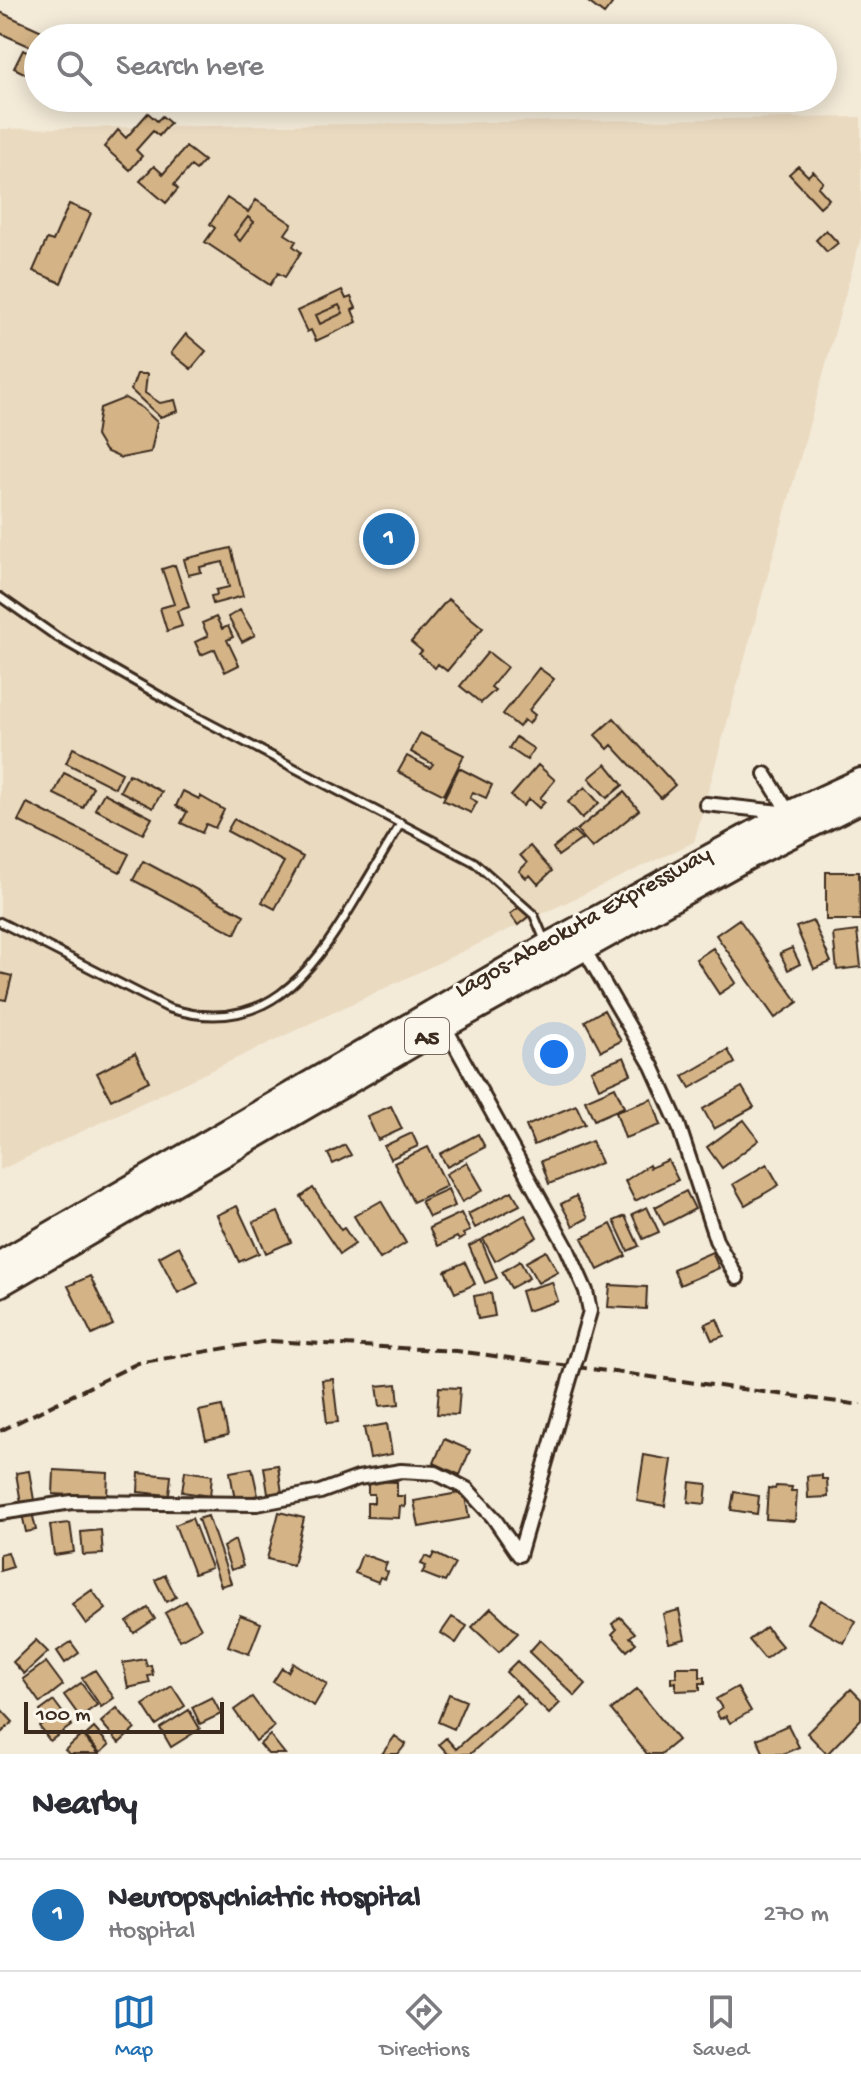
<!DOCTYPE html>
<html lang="en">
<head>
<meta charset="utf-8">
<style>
	:root { --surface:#fff; --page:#f7f7f7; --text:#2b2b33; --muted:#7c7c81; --line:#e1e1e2; --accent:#1f6fb2 }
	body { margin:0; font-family:"Gochi Hand",sans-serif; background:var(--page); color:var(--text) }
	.scale { position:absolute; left:24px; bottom:20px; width:200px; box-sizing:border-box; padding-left:8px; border:4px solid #3b2a1e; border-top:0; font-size:22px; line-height:28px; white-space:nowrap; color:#3b2a1e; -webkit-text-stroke:6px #fbf7ec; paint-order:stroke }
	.you { position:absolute; left:554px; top:1054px; width:28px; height:28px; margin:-20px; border:6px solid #fff; border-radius:50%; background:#1a73e8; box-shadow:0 0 0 12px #1a73e833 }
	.badge { display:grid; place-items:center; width:52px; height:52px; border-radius:50%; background:var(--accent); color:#fff; font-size:26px; font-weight:700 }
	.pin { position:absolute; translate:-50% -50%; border:4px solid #fff; box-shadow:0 2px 8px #0006 }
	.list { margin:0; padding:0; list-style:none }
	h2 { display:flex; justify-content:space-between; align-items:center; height:104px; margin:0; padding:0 32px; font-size:34px }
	h2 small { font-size:26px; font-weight:400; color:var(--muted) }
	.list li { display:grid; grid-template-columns:52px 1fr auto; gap:24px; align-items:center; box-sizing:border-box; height:112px; padding:0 32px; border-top:2px solid var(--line) }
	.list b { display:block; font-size:30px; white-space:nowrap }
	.list p { margin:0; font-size:26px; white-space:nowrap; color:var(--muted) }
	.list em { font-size:26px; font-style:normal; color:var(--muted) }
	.icon { flex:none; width:44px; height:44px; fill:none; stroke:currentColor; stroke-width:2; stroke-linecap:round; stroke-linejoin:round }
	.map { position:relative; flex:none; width:861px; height:1754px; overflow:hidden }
	.search { position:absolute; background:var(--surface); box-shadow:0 4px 20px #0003; left:24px; right:24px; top:24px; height:88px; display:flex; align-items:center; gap:20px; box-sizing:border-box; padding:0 28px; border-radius:44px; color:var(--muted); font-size:30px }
	.sheet { height:216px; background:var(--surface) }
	nav { display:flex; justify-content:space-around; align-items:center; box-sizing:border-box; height:112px; border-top:2px solid var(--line); background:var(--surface); font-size:22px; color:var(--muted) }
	nav a { display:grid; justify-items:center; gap:4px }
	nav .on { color:var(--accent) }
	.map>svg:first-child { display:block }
	.built { fill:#eadac0 }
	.building { fill:#d4b487; stroke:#3b2a1e; stroke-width:2; fill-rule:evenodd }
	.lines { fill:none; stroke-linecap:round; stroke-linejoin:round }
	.lane-casing { stroke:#3b2a1e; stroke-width:12 }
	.street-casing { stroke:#3b2a1e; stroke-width:18 }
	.highway-casing { stroke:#3b2a1e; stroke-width:28 }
	.lane { stroke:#fbf7ec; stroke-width:6 }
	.street { stroke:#fbf7ec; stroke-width:12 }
	.highway { stroke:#fbf7ec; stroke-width:22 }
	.rail { stroke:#3b2a1e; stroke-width:4; stroke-dasharray:12 6; stroke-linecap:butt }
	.street-bridge-casing { stroke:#3b2a1e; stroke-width:18; stroke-linecap:butt }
	.street-bridge { stroke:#fbf7ec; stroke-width:12 }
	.labels { text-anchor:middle; stroke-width:6; stroke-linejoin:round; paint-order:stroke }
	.shield { fill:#fbf7ec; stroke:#75685c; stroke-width:2 }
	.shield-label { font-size:22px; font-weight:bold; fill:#3b2a1e }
	.street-label { font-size:24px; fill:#3b2a1e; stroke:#fbf7ec }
</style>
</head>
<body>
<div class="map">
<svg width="861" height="1754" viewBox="0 0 861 1754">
	<rect width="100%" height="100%" fill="#f3ead8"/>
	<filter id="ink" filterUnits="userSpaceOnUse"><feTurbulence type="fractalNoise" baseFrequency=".0125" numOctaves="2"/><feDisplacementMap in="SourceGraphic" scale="16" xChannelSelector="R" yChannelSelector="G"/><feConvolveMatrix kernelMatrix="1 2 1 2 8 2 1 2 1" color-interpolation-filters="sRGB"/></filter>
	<g filter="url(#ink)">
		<path class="built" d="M861 117V237L694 842 0 1170V129Z"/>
		<path class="building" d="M607 0 612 4 604 14 587 1Z
			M0 12 53 36 52 38H38V50L0 33Z
			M23 50 38 58V80L14 68Z
			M148 113 157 121 162 116 170 123 159 136 153 131 136 150 142 156 130 170 104 147 118 130 126 138Z
			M186 147 204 161 196 170 191 166 174 185 178 189 166 203 140 181 154 166 163 174Z
			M798 166 808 176 813 171 823 182 818 187 829 199 820 207 789 174Z
			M227 198 248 212 256 200 292 224 285 234 296 241 293 246 301 252 285 277 278 273 270 285 205 242 215 228 210 224ZM248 217 254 222 240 241 234 235Z
			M69 204 91 213 61 283 33 271 47 239 53 241Z
			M248 217 254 222 240 241 234 235Z
			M826 230 838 243 827 252 816 240Z
			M342 290 346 299 351 297 356 308 352 310 357 322 316 341 311 330 307 332 297 311ZM339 305 343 313 320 324 316 315Z
			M339 305 343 313 320 324 316 315Z
			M186 334 206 351 191 369 171 353Z
			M137 374H147L145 393 160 403 175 400 178 411 160 417 131 390Z
			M125 398 142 408 157 422 151 452 121 458 105 451 96 436 100 408Z
			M231 548 243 596 213 604 211 596 217 595 216 590 229 587 223 562 200 567 201 572 188 575 184 559Z
			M175 565 189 607 177 611 182 626 167 631 160 608 174 604 162 569Z
			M448 599 483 628 447 671 438 664 435 668 419 654 422 651 411 642Z
			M240 610 255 635 242 642 228 617Z
			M216 617 222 629 228 626 233 637 227 640 239 665 225 672 215 649 201 655 195 642 208 636 202 623Z
			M488 652 507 667 491 687 495 690 481 703 460 686Z
			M539 668 554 679 529 710 535 715 529 724 524 720 519 727 503 714Z
			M614 718 675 785 661 798 612 745 608 749 595 735Z
			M420 733 464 755 444 795 398 772 407 756 430 768 433 764 411 752Z
			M516 737 534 749 527 760 509 748Z
			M73 748 122 773 115 788 66 763Z
			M606 764 623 785 607 798 589 778Z
			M538 765 555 780 540 798 545 802 539 808 529 799 523 806 511 796Z
			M459 768 492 785 486 798 473 792 470 798 477 802 471 813 443 800Z
			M64 773 93 787 83 808 54 794Z
			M129 774 162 792 153 808 120 791Z
			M585 787 599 803 582 818 568 802Z
			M183 791 199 799 200 796 224 810 215 828 206 824 202 833 181 823 187 812 176 806Z
			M624 792 639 810 592 848 577 830Z
			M104 793 152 818 143 834 95 809Z
			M27 803 129 854 120 872 18 821Z
			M234 819 303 857 275 909 262 902 284 862 227 831Z
			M574 831 582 839 558 856 553 848Z
			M530 846 552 871 538 884 530 875 526 878 519 871 527 863 520 855Z
			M143 861 244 915 235 934 133 880Z
			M826 872H859L860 920H826Z
			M521 906 529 916 518 925 510 914Z
			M739 919 798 1002 775 1018 716 935Z
			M813 921 831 962 814 969 796 927Z
			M857 931 861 967 837 970 833 934Z
			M713 948 736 983 719 994 696 959Z
			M792 948 800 964 788 970 780 953Z
			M0 973 12 976 6 1000 0 999Z
			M604 1010 621 1041 601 1051 585 1021Z
			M728 1050 735 1063 690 1088 683 1076Z
			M135 1053 149 1081 111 1100 97 1073Z
			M624 1057 631 1074 599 1088 591 1070Z
			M615 1087 624 1107 594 1120 585 1100Z
			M742 1087 754 1107 714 1129 703 1109Z
			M652 1099 661 1125 625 1138 616 1112Z
			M576 1105 585 1124 534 1145 526 1126Z
			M391 1106 402 1129 378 1140 367 1116Z
			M744 1120 759 1140 722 1168 707 1147Z
			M412 1133 418 1146 390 1159 384 1146Z
			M478 1134 485 1147 447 1167 440 1154Z
			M592 1141 601 1163 549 1184 541 1161Z
			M345 1145 351 1155 333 1164 328 1154Z
			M428 1147 447 1186 413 1202 394 1163Z
			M668 1160 678 1180 635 1201 625 1181 649 1165 650 1168Z
			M467 1162 483 1190 462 1202 446 1174Z
			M767 1164 779 1185 745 1205 733 1184Z
			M313 1188 341 1230 344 1228 355 1244 340 1254 301 1197Z
			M448 1189 455 1206 429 1217 421 1201Z
			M512 1191 520 1205 475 1228 468 1214Z
			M686 1191 695 1209 664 1225 655 1207Z
			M576 1196 588 1218 573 1226 561 1204Z
			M381 1201 406 1243 380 1259 354 1216Z
			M237 1206 259 1253 239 1262 217 1215Z
			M647 1207 659 1232 643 1239 632 1214Z
			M278 1212 291 1242 266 1253 253 1222Z
			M461 1213 470 1231 463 1234 465 1237 459 1240 457 1237 438 1246 429 1228Z
			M525 1215 537 1237 495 1261 483 1239Z
			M625 1216 639 1246 628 1251 614 1221Z
			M611 1224 626 1256 598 1270 582 1238Z
			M481 1240 497 1278 485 1283 469 1246Z
			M179 1246 198 1283 178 1293 159 1257Z
			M546 1251 558 1272 538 1283 526 1262Z
			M712 1252 719 1268 680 1285 673 1269Z
			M520 1261 529 1278 511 1288 502 1272Z
			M465 1262 475 1284 455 1293 445 1271Z
			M90 1276 113 1325 92 1335 68 1286Z
			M552 1282 558 1301 527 1311 521 1291Z
			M610 1285 647 1287 646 1309 608 1307Z
			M491 1293 495 1316 478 1319 474 1296Z
			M717 1319 724 1336 712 1340 705 1324Z
			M333 1379 338 1422 327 1423 322 1380Z
			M397 1384 399 1404 380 1406 377 1386Z
			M439 1387 460 1388 458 1415 437 1414Z
			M222 1406 228 1435 206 1440 199 1411Z
			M387 1424 392 1454 370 1458 364 1428Z
			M444 1439 470 1450 460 1475 434 1463Z
			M644 1455 672 1460 665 1506 637 1501Z
			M278 1465 282 1493 268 1494 264 1467Z
			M252 1468 258 1495 235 1500 230 1472Z
			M54 1470 108 1473 107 1497 53 1494Z
			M29 1471 34 1500 21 1503 16 1473Z
			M185 1471 212 1475 210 1496 182 1492Z
			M139 1473 171 1476 169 1495 138 1492Z
			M822 1475V1479H827L828 1497 808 1498 807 1476Z
			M368 1481 397 1482V1496H405V1507L400 1506 399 1518 367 1517V1503H374V1494H368Z
			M690 1482 707 1484 705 1504 688 1502Z
			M776 1486 792 1487 791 1491H797L795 1521 766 1519 768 1488 775 1489Z
			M464 1492 469 1518 419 1527 414 1501Z
			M734 1492 759 1496 757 1514 731 1510Z
			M32 1512 36 1530 26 1532 22 1514Z
			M279 1512 304 1518 293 1565 267 1559Z
			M208 1516 231 1583 221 1586 198 1519Z
			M192 1518 211 1568 194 1574 175 1525Z
			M70 1523 74 1552 54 1555 50 1525Z
			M101 1530 103 1554 83 1555 81 1532Z
			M235 1540 243 1566 231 1570 223 1547Z
			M8 1552 13 1567 0 1571V1554Z
			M434 1553 455 1564 445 1582 422 1573 426 1566 421 1564 425 1556 431 1559Z
			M362 1554 387 1563 384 1570 388 1572 385 1579 380 1577 378 1582 355 1573Z
			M165 1575 176 1597 166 1602 155 1580Z
			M92 1590 106 1609 86 1624 72 1604Z
			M821 1600 856 1621 844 1643 808 1623Z
			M186 1601 201 1628 180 1640 165 1613Z
			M148 1608 155 1619 134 1633 127 1622Z
			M491 1608 518 1633 499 1652 472 1627Z
			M679 1610 685 1639 669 1643 663 1614Z
			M240 1615 261 1623 249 1654 228 1646Z
			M452 1617 467 1626 456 1643 441 1633Z
			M620 1617 635 1633 630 1637 636 1643 627 1651 612 1634 617 1629 612 1624Z
			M766 1627 782 1646 765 1659 749 1640Z
			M36 1640 48 1652 24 1674 13 1662Z
			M540 1640 586 1684 575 1696 529 1652Z
			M71 1642 79 1653 65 1663 57 1651Z
			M145 1659 147 1666 151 1665 153 1675 148 1676 150 1683 128 1688 123 1663Z
			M517 1661 560 1703 549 1714 506 1672Z
			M46 1662 63 1685 40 1703 23 1679Z
			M293 1663 327 1684 314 1706 273 1682 282 1668 288 1672Z
			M676 1667H700V1677H705V1683H700V1690L676 1691V1682L671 1683V1677H676Z
			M95 1670 114 1698 101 1707 82 1678Z
			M81 1683 97 1705 80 1717 64 1695Z
			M172 1686 185 1706 156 1725 143 1705Z
			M737 1687 751 1711 730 1723 726 1716 720 1719 716 1712 722 1708 716 1699Z
			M637 1689 678 1740 661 1754H647L611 1710Z
			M851 1689 861 1699V1719L827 1754 807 1733Z
			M449 1694 466 1701 454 1729 438 1722Z
			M516 1695 525 1705 470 1754H448L439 1744 446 1738 456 1749Z
			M212 1697 221 1714 200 1724 192 1707Z
			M252 1697 274 1727 256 1741 234 1710Z
			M54 1701 72 1725 50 1741 39 1726 47 1720 40 1711Z
			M0 1708 13 1722 0 1734Z
			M117 1708 135 1729 119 1743 101 1722Z
			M189 1710 200 1729 171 1747 160 1728Z
			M788 1725 799 1747 783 1754H764L757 1739Z
			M94 1728 109 1745 100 1753 85 1736Z
			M82 1735 99 1754H69L65 1750Z
			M270 1735 285 1754H268L260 1744Z
			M395 1736 406 1744 398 1754H382Z"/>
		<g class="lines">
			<defs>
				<path id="lane" d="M0 597 57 637 197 717 474 862 534 915 545 941
					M0 922 168 1008C263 1038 310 976 354 902 370 875 386 849 401 823"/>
				<path id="street" d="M706 804 789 813 765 774
					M584 949 652 1066 678 1124 716 1240 737 1278
					M447 1025 449 1034 567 1248 586 1291 590 1311 577 1357
					M0 1513 72 1502 257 1504 320 1492 358 1478 401 1471 436 1473 467 1489 493 1517 519 1555
					M519 1555 571 1375"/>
				<path id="highway" d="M0 1263 547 945 789 813 861 780
					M0 1285 447 1025 749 857 861 801"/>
			</defs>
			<use href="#lane" class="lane-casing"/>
			<use href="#street" class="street-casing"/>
			<use href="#highway" class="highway-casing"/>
			<use href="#lane" class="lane"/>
			<use href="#street" class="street"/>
			<use href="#highway" class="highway"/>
			<path class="rail" d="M0 1431 138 1363 268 1341 457 1351 861 1405"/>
			<defs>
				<path id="street-bridge" d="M571 1375 577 1357"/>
			</defs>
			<use href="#street-bridge" class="street-bridge-casing"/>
			<use href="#street-bridge" class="street-bridge"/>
		</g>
	</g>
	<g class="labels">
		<rect class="shield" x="405" y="1018" width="44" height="36" rx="6"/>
		<g class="shield-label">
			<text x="427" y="1044">A5</text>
		</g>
		<g class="street-label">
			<text transform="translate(582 920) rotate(-29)" y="8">Lagos-Abeokuta Expressway</text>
		</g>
	</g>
</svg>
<div class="scale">100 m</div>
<div class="you"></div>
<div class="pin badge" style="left:389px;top:539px">1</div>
<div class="search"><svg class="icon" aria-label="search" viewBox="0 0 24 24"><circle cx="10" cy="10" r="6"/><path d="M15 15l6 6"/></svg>Search here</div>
</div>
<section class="sheet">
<h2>Nearby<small></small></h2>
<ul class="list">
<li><span class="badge">1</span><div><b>Neuropsychiatric Hospital</b><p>Hospital</p></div><em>270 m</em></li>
</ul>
</section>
<nav>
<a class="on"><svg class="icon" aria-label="map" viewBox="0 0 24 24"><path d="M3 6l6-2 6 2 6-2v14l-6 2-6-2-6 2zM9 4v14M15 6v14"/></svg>Map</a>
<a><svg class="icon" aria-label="directions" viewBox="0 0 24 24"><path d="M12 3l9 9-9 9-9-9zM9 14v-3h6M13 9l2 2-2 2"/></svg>Directions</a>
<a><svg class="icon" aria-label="saved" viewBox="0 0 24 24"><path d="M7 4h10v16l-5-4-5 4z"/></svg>Saved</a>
</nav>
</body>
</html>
